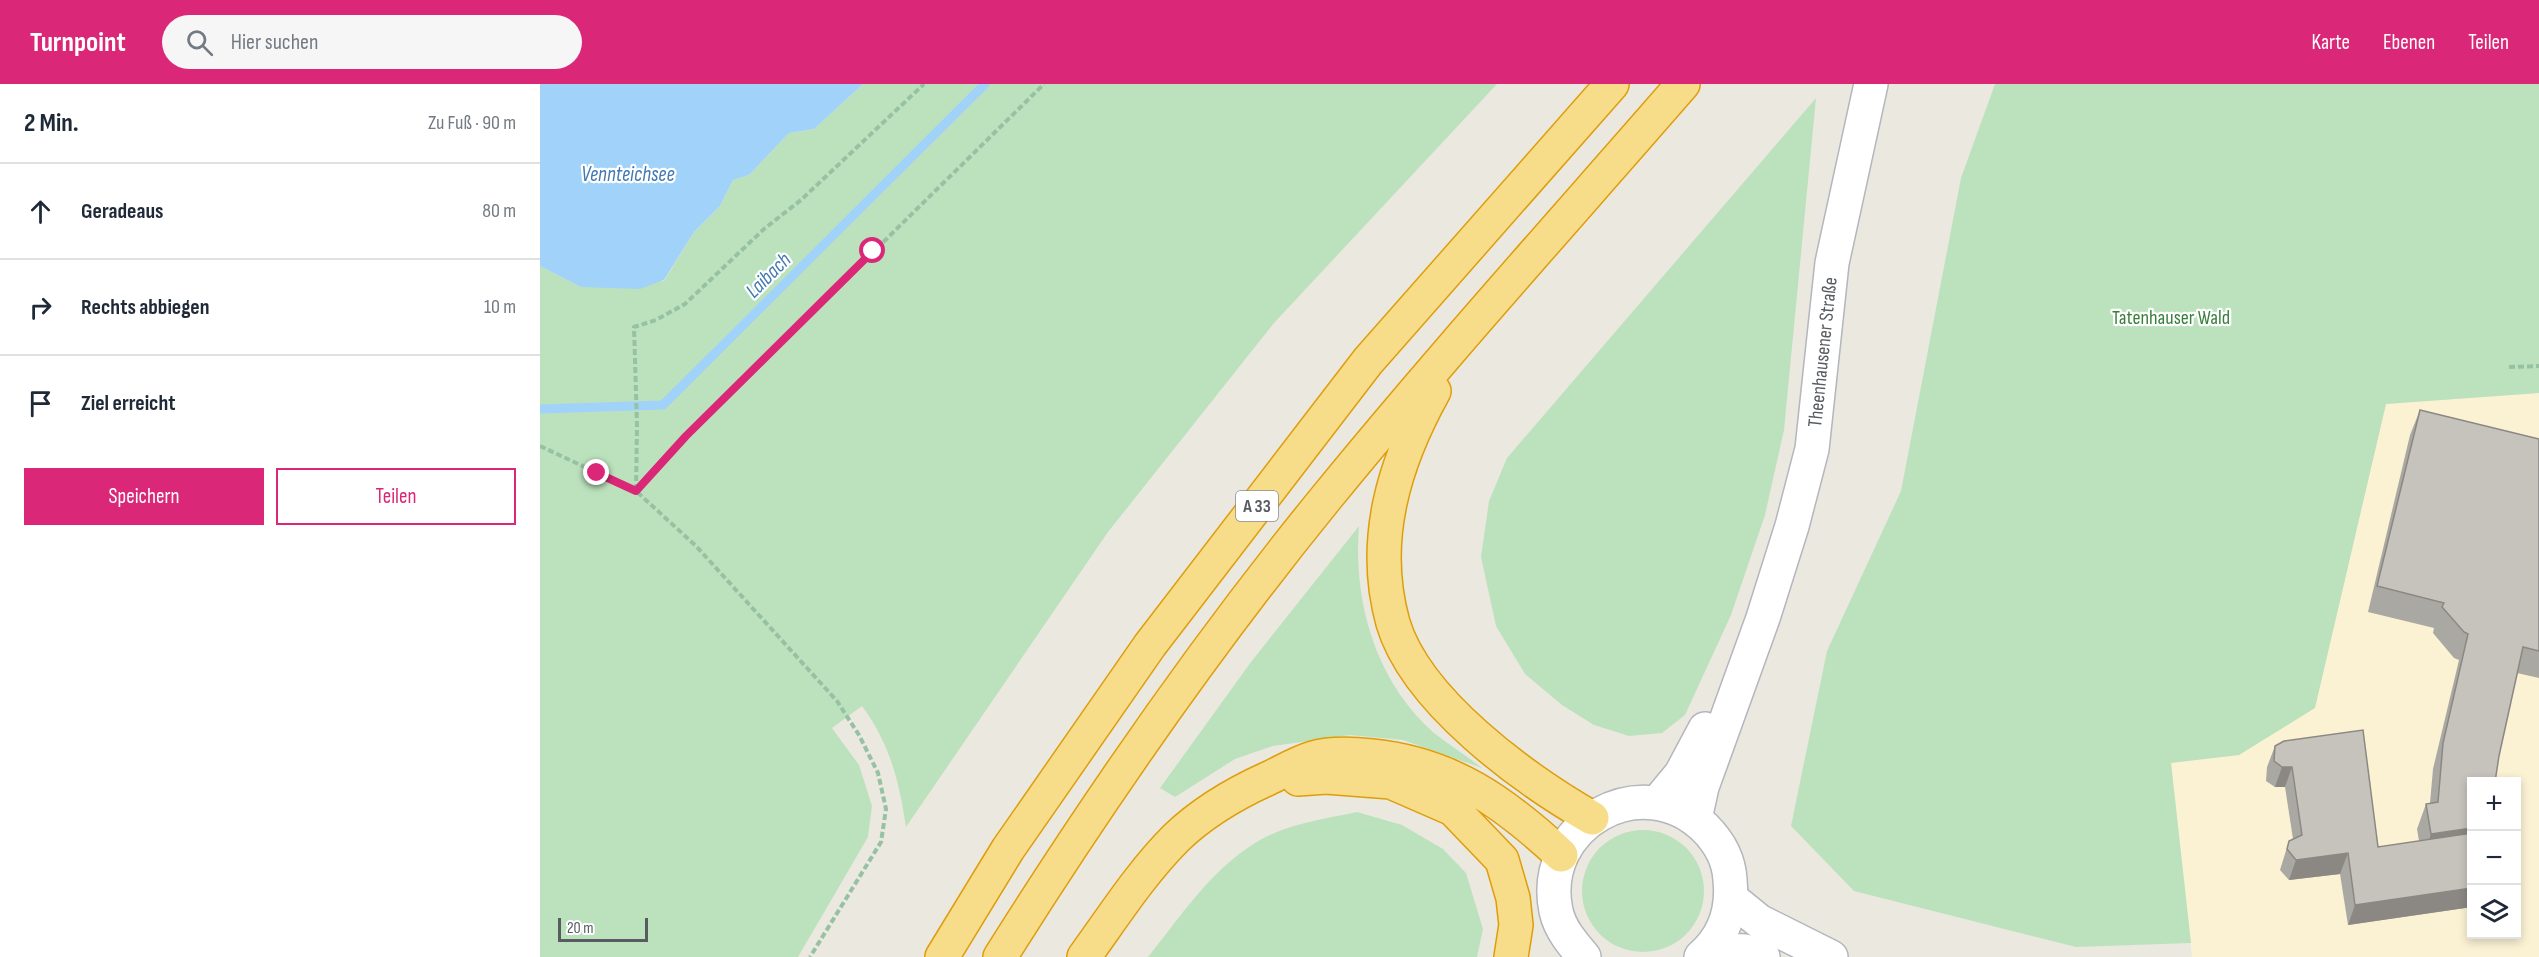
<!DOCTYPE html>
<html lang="de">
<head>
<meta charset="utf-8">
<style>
	:root { --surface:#fff; --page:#f6f6f7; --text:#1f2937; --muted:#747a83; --line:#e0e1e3; --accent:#db2777 }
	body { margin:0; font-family:"Sofia Sans Condensed",sans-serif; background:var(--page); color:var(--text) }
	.controls { position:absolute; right:18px; bottom:18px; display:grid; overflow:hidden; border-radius:0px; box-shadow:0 3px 9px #0003 }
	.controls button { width:54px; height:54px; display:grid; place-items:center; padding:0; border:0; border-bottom:2px solid var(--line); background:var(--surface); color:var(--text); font:30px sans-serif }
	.scale { position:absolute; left:18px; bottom:15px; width:90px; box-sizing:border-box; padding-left:6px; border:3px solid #585c60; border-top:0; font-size:16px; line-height:21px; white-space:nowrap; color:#585c60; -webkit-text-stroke:4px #fff; paint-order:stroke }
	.stop { position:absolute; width:18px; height:18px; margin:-14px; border:4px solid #db2777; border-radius:50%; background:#fff }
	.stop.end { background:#db2777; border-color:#fff; box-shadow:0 2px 6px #0008 }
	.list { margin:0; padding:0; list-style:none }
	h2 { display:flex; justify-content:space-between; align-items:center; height:78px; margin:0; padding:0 24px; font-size:26px }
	h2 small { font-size:20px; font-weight:400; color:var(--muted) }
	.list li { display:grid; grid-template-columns:39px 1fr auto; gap:18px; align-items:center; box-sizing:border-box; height:96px; padding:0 24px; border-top:2px solid var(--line) }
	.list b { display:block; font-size:22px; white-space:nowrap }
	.list em { font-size:20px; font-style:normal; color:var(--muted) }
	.actions { display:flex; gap:12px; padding:18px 24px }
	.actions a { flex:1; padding:14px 0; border:2px solid var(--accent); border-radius:0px; text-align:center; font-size:21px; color:var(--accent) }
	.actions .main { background:var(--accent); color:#fff }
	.icon { flex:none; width:33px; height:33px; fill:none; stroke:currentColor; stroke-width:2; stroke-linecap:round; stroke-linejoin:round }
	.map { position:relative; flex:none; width:1999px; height:873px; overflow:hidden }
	header { display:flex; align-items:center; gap:36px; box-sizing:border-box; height:84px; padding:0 30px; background:var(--accent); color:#fff }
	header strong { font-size:28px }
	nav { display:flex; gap:33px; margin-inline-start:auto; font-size:21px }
	.search { width:420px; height:54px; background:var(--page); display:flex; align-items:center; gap:15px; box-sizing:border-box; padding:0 21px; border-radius:33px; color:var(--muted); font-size:22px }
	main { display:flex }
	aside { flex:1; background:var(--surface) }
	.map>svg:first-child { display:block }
	.commercial { fill:#fbf2d4; fill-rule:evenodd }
	.green { fill:#bce2bd }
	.water { fill:#a0d2fa }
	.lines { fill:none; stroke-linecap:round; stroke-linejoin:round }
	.stream { stroke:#a0d2fa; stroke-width:9 }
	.secondary-casing { stroke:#b3b6bc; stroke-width:36 }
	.highway-casing { stroke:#de9e0c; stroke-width:36 }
	.path { stroke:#96c2a3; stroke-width:4; stroke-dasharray:6 3; stroke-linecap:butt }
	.secondary { stroke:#fff; stroke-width:33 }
	.highway { stroke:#f7dc8a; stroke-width:33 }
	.wall { fill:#aaa8a3 }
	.shaded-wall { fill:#8b8884 }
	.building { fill:#c6c3bd; stroke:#8b8884; stroke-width:1.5 }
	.route { stroke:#db2777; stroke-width:8 }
	.labels { text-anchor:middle; stroke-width:4.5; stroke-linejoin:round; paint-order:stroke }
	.shield { fill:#fff; stroke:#8a8d90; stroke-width:1.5 }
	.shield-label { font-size:18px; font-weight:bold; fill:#585c60 }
	.park-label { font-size:20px; fill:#387f3c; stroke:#fff }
	.street-label { font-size:20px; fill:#585c60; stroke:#fff }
	.water-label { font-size:21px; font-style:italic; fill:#4279b2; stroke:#fff }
</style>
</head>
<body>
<header>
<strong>Turnpoint</strong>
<div class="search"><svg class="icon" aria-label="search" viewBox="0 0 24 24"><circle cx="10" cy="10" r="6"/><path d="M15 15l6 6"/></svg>Hier suchen</div>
<nav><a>Karte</a><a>Ebenen</a><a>Teilen</a></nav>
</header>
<main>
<aside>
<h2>2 Min.<small>Zu Fuß · 90 m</small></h2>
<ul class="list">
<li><svg class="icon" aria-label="ahead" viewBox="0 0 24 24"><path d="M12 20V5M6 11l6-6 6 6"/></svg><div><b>Geradeaus</b></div><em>80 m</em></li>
<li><svg class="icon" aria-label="right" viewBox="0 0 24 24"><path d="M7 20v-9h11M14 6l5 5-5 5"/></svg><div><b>Rechts abbiegen</b></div><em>10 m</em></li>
<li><svg class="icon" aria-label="arrive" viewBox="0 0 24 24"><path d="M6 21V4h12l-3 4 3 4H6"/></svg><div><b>Ziel erreicht</b></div></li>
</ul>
<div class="actions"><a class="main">Speichern</a><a>Teilen</a></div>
</aside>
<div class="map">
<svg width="1999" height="873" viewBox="0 0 1999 873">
	<rect width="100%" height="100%" fill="#ebe8df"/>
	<path class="commercial" d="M1999 309V873H1652L1631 678 1699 671 1775 623 1846 320ZM1932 698H1976V850H1932Z"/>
	<path class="green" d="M323 0H957L734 239 568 448 366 743C359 697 350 660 322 622L292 644 319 681 332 722 328 753 258 873H0V182L41 203 124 197 154 148 180 122 193 96 209 91 249 49 274 45Z
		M1455 0H1999V309L1846 320 1775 624 1699 671 1631 679 1651 859 1536 863 1314 807 1251 742 1287 567 1361 407 1421 94Z
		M1276 14 1244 346 1225 431 1191 531 1145 631 1122 649 1089 652 1054 641 1022 621 985 590 956 542 941 473 949 417 967 374Z
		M819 442C813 517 835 597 894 649 909 661 927 672 942 684L863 656 810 651 733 662 695 675 635 713 620 704 711 578Z
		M817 728 862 741 903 765 926 789 943 845 937 873H608C641 832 670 787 715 759 745 740 784 735 817 728Z
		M1042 807a61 61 0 1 1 122 0a61 61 0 1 1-122 0Z"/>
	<path class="water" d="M0 0H323L274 45 249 49 209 91 193 96 180 122 154 148 124 196 100 205 41 203 0 182Z"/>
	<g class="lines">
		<path class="stream" d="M0 325 123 321 445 0"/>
		<defs>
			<path id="secondary" d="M1117 719 1141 690 1165 645
				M1155 735 1162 703 1223 534 1252 442 1272 365 1292 179 1331 0
				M1192 815 1219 837 1291 873
				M1170 865 1205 867 1223 873
				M1044 873C1032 859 1020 845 1016 827 998 741 1102 682 1165 744 1179 758 1189 775 1190 796 1193 825 1184 853 1161 873"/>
			<path id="highway" d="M894 307C854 379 830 457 853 539 876 617 984 695 1052 734
				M758 695 786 693 851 698 913 725 962 776 973 814 976 841 971 873
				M402 873 468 765 610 561 828 277 1072 0
				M460 873C560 714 667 560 786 414 901 273 1023 138 1143 0
				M544 873C573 833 601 789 636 754 662 729 694 710 727 695 742 688 757 679 773 674 790 669 814 670 832 672 911 680 964 718 1021 771"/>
		</defs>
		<use href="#secondary" class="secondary-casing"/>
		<use href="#highway" class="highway-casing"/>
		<path class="path" d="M1969 283 1999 282
			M0 362 96 407 156 462 297 617 319 651 338 689 346 725 341 758 270 873
			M96 406 97 342 94 243 116 236 145 220 224 145 261 116 384 0
			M96 407 146 352 504 0"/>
		<use href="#secondary" class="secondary"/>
		<use href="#highway" class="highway"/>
	</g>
	<path class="wall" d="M1880 326 1999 355V594L1977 589 1932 698V823L1808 841 1800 790 1749 796 1740 786 1749 757 1753 755 1745 703H1735L1726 697 1727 683 1735 662 1838 763 1879 757 1877 745 1886 720 1890 719 1893 685 1919 576 1914 574 1893 549 1894 544 1828 528 1870 351Z"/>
	<path class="shaded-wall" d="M1742 683H1752L1745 703H1735Z
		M1932 744V769L1882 776 1891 750Z
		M1808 769 1800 790 1749 796 1756 776Z
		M1932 804V823L1808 841 1815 821Z"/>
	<path class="building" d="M1880 326 1999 355V567L1983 563 1959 672 1955 698H1932V744L1891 750 1886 720 1898 718 1903 659 1928 550 1924 548 1902 523 1904 519 1837 502Z
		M1823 646 1838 763 1932 749V804L1815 821 1808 769 1756 776 1747 765 1749 757 1762 751 1752 683H1742L1734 677 1735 662 1744 657Z"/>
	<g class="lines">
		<path class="route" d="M57 389 96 407 146 352 333 167"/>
	</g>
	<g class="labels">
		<rect class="shield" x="696" y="407" width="42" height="30" rx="4.5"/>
		<g class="shield-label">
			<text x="717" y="428">A 33</text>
		</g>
		<g class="park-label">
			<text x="1631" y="240">Tatenhauser Wald</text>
		</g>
		<g class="street-label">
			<text transform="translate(1282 268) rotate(-84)" y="7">Theenhausener Straße</text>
		</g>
		<g class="water-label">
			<text x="88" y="97">Vennteichsee</text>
			<text transform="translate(228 191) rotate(-45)" y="7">Laibach</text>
		</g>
	</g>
</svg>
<div class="controls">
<button>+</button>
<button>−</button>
<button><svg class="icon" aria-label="layers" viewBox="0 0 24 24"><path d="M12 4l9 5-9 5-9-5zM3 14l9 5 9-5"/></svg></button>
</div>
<div class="scale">20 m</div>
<div class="stop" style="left:333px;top:167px"></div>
<div class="stop end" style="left:57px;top:389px"></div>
</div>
</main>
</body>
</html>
